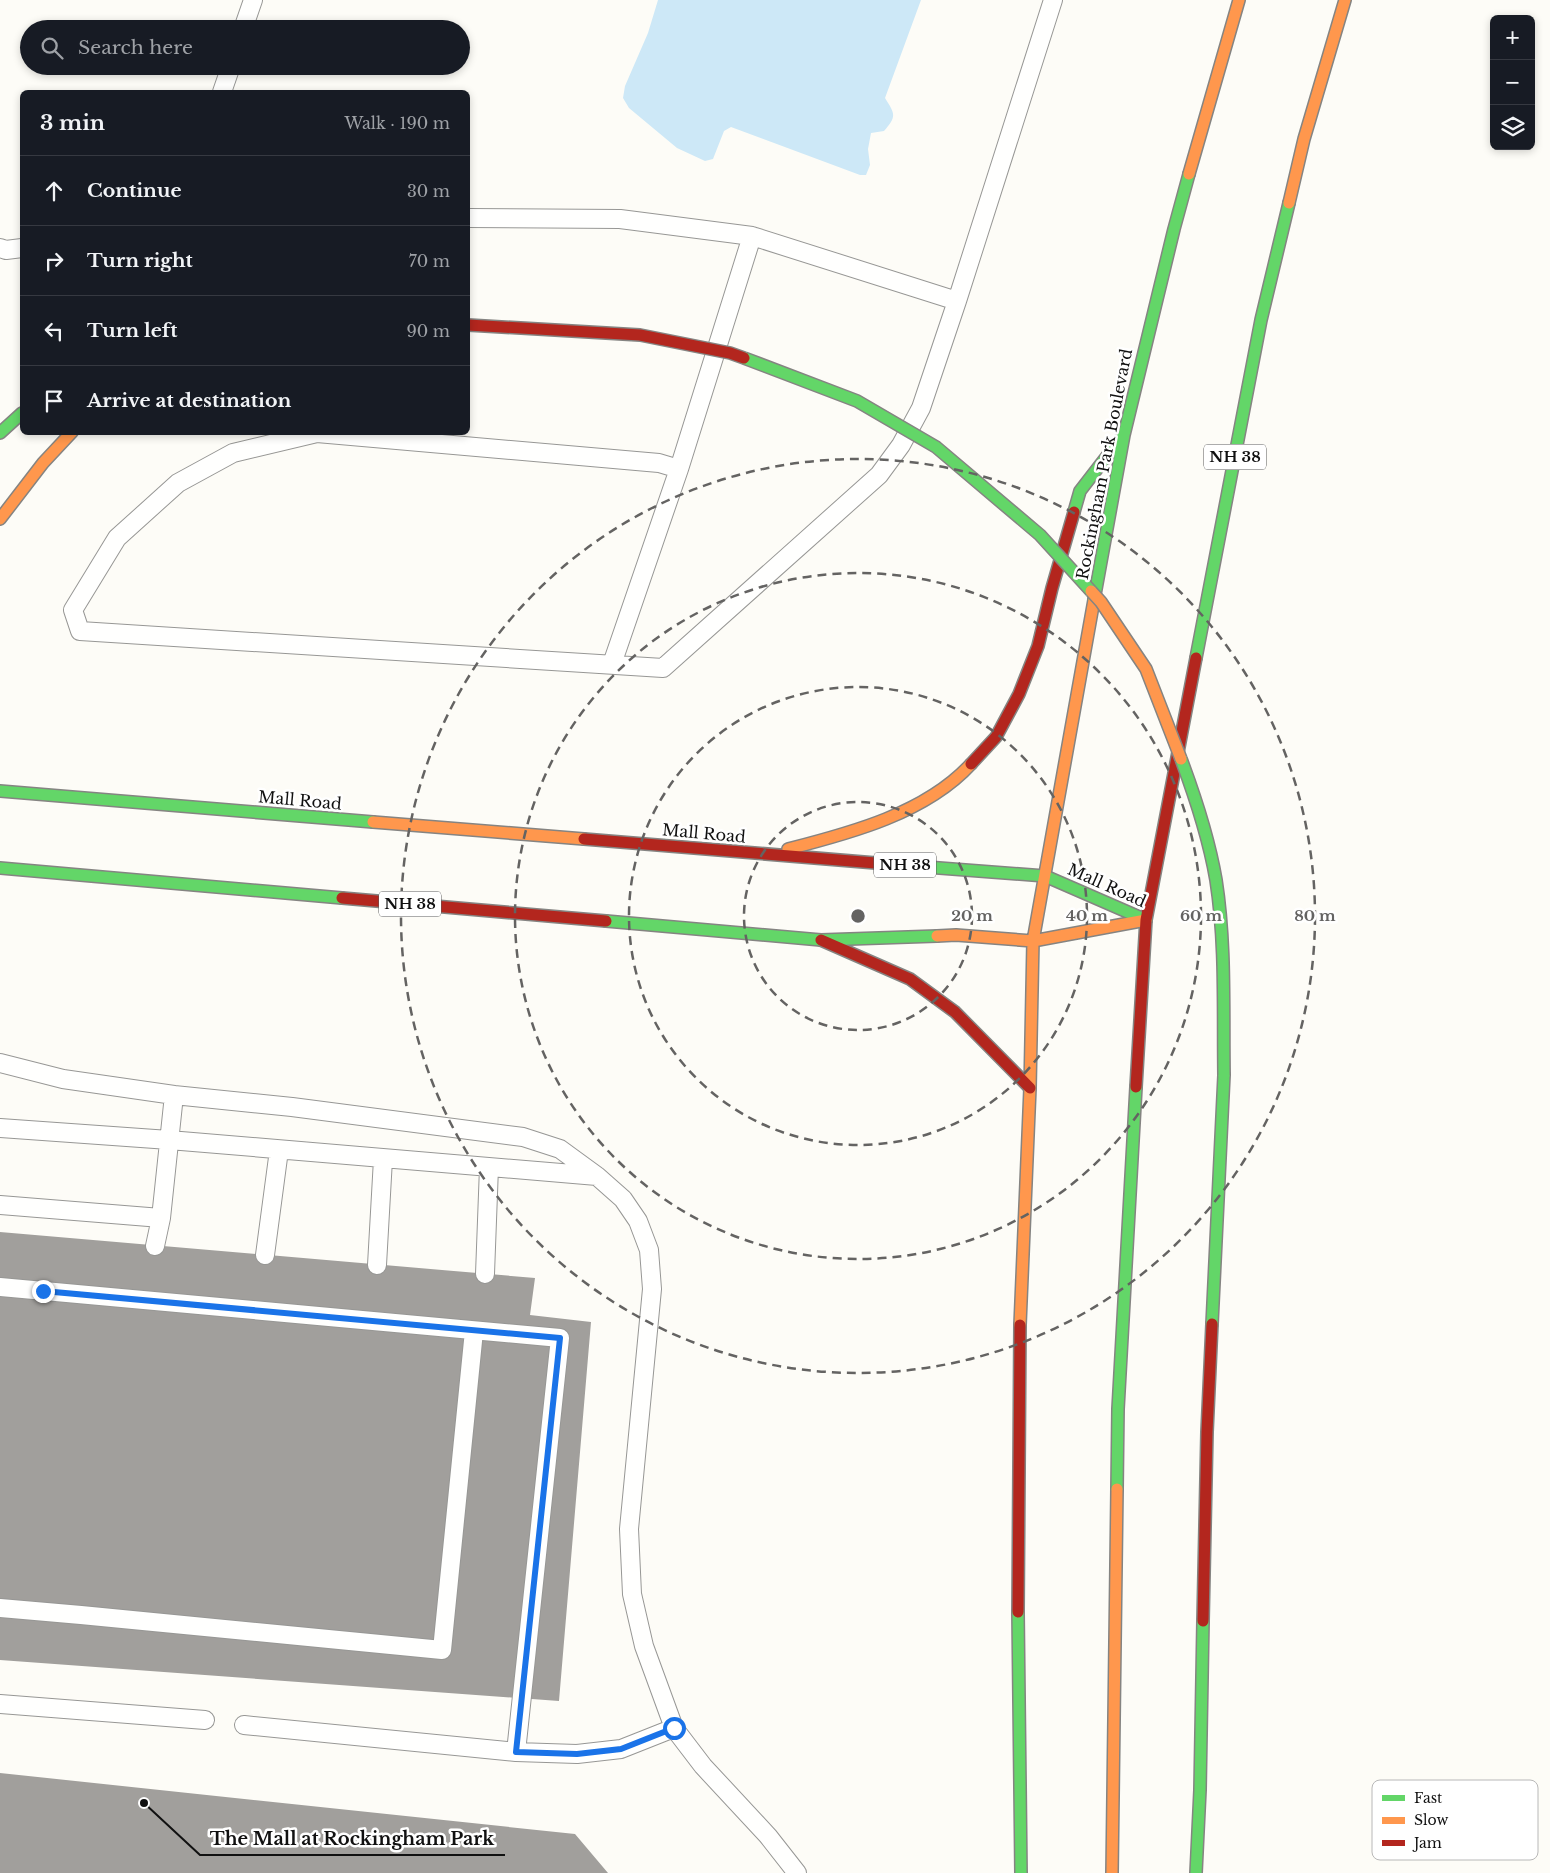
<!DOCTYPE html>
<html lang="en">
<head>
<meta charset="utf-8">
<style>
	:root { --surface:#171b24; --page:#242831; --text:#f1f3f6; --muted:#9ea1a6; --line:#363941 }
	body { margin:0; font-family:"Libre Baskerville",serif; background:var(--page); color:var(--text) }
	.controls { position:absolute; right:15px; top:15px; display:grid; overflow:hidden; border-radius:8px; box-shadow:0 2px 8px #0003 }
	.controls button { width:45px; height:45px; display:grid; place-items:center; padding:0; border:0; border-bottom:1px solid var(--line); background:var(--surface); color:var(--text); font:25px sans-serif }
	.stop { position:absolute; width:15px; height:15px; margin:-11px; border:4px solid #1a73e8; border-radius:50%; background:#fff }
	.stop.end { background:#1a73e8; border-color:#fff; box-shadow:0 1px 5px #0008 }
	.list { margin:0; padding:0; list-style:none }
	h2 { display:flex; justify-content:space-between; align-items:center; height:65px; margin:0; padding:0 20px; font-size:21px }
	h2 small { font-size:16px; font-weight:400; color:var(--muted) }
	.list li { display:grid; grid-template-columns:32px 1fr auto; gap:15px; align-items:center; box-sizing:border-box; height:70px; padding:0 20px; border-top:1px solid var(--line) }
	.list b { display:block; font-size:19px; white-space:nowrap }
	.list em { font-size:16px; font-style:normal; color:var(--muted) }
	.icon { flex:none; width:28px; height:28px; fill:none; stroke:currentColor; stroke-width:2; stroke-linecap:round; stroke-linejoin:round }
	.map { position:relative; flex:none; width:1550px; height:1873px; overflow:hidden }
	.search { position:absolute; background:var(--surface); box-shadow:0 2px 8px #0003; left:20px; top:20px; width:450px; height:55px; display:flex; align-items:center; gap:12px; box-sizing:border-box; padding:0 18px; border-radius:28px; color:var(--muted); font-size:19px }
	.panel { position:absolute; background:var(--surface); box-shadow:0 2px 8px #0003; left:20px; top:90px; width:450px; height:345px; border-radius:8px }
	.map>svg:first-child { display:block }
	.water { fill:#cde8f7 }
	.building { fill:#a19f9c }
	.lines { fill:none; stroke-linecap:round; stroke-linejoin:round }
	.lane-casing { stroke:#979795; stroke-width:20 }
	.fast-casing { stroke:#858482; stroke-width:14 }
	.slow-casing { stroke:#858482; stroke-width:14 }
	.jam-casing { stroke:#858482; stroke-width:14 }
	.lane { stroke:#fffffe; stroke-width:18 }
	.fast { stroke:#63d668; stroke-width:11 }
	.slow { stroke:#ff974d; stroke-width:11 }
	.jam { stroke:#b3261e; stroke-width:11 }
	.fast-bridge-casing { stroke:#858482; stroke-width:14; stroke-linecap:butt }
	.slow-bridge-casing { stroke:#858482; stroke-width:14; stroke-linecap:butt }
	.jam-bridge-casing { stroke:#858482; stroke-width:14; stroke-linecap:butt }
	.fast-bridge { stroke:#63d668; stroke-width:11 }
	.slow-bridge { stroke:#ff974d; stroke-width:11 }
	.jam-bridge { stroke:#b3261e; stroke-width:11 }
	.route { stroke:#1a73e8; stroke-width:6 }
	.ring { fill:none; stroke:#646362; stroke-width:2.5; stroke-dasharray:9 6 }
	.labels { text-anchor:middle; stroke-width:5; stroke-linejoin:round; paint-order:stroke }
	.shield { fill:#fff; stroke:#585858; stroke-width:1 }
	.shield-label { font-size:15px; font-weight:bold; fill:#111 }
	.street-label { font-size:16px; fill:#111; stroke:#fff }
	.key { fill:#fff; stroke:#b8b8b8; stroke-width:1 }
	.key-label { font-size:14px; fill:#111 }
	.centre { fill:#646362; stroke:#fff; stroke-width:2.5 }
	.ring-label { font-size:15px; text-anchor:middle; font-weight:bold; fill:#646362; stroke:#fff; stroke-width:5; stroke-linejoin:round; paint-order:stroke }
	.leader { fill:none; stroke:#111; stroke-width:2 }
	.callout-dot { fill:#111; stroke:#fff; stroke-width:2 }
	.callout-label { font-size:18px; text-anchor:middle; font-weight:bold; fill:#111; stroke:#fff; stroke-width:5; stroke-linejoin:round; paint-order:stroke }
</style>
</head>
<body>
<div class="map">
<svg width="1550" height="1873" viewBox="0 0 1550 1873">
	<rect width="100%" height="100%" fill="#fdfcf7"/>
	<path class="water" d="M658 0H921L885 98C895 114 897 116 884 131L871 133 868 149 870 165 866 175H860L731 127 724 131 713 159 705 161 677 148 629 108 623 98 625 86 648 33Z"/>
	<path class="building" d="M0 1232 535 1278 530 1315 591 1322 559 1701 0 1660Z
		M0 1773 575 1834 608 1873H0Z"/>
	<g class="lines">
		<defs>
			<path id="lane" d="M243 29 253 0
				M222 92 231 66
				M468 218 620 219 752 236
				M0 248 6 250 22 248
				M957 301 752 236 679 469 659 463 317 433 233 453 178 483 117 538 73 610 80 631 663 668 879 475 901 445 921 408 957 301 1053 0
				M612 664 679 469
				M0 1063 63 1079 174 1095 161 1218 155 1246
				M174 1095 292 1107 523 1137 560 1149 597 1176 623 1199 638 1221 649 1250 652 1289 629 1529 632 1594 644 1646 674 1728 703 1766 768 1836 797 1873
				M0 1128 169 1140 597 1176
				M0 1205 161 1218
				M265 1255 279 1150
				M377 1265 383 1159
				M485 1274 489 1167
				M0 1287 560 1338 516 1752
				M0 1608 81 1615 442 1650 474 1331
				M0 1704 205 1720
				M244 1725 516 1752 577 1754 621 1749 674 1728"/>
			<path id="fast" d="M0 433 22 413
				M1074 512 1080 491 1121 438
				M1094 600 1124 435 1174 229 1189 174
				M1196 658 1261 320 1289 203
				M0 791 373 822
				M900 865 1045 876 1146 920
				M0 868 342 898
				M606 921 821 940 937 936
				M1212 1324 1224 1075
				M1117 1489 1118 1409 1136 1087
				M1018 1612 1021 1873
				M1196 1873 1200 1790 1203 1621"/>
			<path id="slow" d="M1189 174 1239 0
				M1289 203 1304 139 1345 0
				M0 519 43 463 72 432
				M373 822 584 839
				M788 849C851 833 926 813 971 764
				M937 936 956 935 1033 941 1146 920
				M1033 941 1094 600
				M1020 1325 1030 1088 1033 941
				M1112 1873 1117 1489"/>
			<path id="jam" d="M971 764 996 737 1019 694 1038 646 1052 588 1074 512
				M584 839 900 865
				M342 898 606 921
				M1146 920 1196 658
				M821 940 910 979 955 1012 1030 1088
				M1136 1087 1146 920
				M1018 1612 1020 1325
				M1203 1621 1207 1432 1212 1324"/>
		</defs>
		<use href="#lane" class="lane-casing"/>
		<use href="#fast" class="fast-casing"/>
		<use href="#slow" class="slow-casing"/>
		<use href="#jam" class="jam-casing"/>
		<use href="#lane" class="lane"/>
		<use href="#fast" class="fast"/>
		<use href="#slow" class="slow"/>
		<use href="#jam" class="jam"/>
		<defs>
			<path id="fast-bridge" d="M744 358 857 401 936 447 1040 535 1091 591
				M1181 759C1196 799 1209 839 1216 880 1226 944 1223 1011 1224 1075"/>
			<path id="slow-bridge" d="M1091 591 1101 602 1146 669 1181 759"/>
			<path id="jam-bridge" d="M468 325 640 335 730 353 744 358"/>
		</defs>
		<use href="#fast-bridge" class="fast-bridge-casing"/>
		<use href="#slow-bridge" class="slow-bridge-casing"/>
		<use href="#jam-bridge" class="jam-bridge-casing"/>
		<use href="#fast-bridge" class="fast-bridge"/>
		<use href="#slow-bridge" class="slow-bridge"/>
		<use href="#jam-bridge" class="jam-bridge"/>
	</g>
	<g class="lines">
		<path class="route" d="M43 1291 560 1338 516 1752 577 1754 621 1749 674 1728"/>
	</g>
	<g class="ring">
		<circle cx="858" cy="916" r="114"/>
		<circle cx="858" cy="916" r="229"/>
		<circle cx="858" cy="916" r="343"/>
		<circle cx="858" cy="916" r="457"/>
	</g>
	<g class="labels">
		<g class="shield">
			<rect x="1204" y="444.5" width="62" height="25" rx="4"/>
			<rect x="874" y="852.5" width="62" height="25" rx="4"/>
			<rect x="379" y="891.5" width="62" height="25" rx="4"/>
		</g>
		<g class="shield-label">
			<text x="1235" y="462">NH 38</text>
			<text x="905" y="870">NH 38</text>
			<text x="410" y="909">NH 38</text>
		</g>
		<g class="street-label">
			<text transform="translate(1104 464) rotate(-79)" y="6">Rockingham Park Boulevard</text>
			<text transform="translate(300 800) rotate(5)" y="6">Mall Road</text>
			<text transform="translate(704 833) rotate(5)" y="6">Mall Road</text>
			<text transform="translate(1107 885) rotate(24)" y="6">Mall Road</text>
		</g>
	</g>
	<rect x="1372" y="1780" width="166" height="80" rx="8" class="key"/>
	<rect x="1382" y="1795" width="23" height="6" fill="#63d668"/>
	<rect x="1382" y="1817" width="23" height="7" fill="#ff974d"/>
	<rect x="1382" y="1840" width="23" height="6" fill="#b3261e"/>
	<g class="key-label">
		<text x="1414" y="1803">Fast</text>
		<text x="1414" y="1825">Slow</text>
		<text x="1414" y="1848">Jam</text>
	</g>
	<circle cx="858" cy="916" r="8" class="centre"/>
	<g class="ring-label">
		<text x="972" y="921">20 m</text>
		<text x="1087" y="921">40 m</text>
		<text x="1201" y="921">60 m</text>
		<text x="1315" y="921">80 m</text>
	</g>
	<path class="leader" d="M144 1803L200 1855H505"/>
	<circle class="callout-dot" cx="144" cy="1803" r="5"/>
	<g class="callout-label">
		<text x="352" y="1845">The Mall at Rockingham Park</text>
	</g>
</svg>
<div class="controls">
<button>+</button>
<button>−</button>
<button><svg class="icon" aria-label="layers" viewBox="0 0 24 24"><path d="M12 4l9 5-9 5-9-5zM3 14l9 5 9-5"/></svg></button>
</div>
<div class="stop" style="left:674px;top:1728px"></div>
<div class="stop end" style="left:43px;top:1291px"></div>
<div class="search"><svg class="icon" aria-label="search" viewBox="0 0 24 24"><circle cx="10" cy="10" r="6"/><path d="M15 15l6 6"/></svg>Search here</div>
<section class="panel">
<h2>3 min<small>Walk · 190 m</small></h2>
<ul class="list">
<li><svg class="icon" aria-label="ahead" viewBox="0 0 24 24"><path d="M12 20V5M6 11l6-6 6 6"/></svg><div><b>Continue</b></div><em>30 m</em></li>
<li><svg class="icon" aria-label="right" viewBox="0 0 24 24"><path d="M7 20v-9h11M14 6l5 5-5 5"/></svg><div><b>Turn right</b></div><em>70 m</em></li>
<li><svg class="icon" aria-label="left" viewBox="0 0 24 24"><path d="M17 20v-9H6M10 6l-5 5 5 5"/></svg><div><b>Turn left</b></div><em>90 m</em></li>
<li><svg class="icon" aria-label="arrive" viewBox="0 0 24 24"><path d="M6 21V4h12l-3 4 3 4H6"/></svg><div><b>Arrive at destination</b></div></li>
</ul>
</section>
</div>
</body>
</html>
